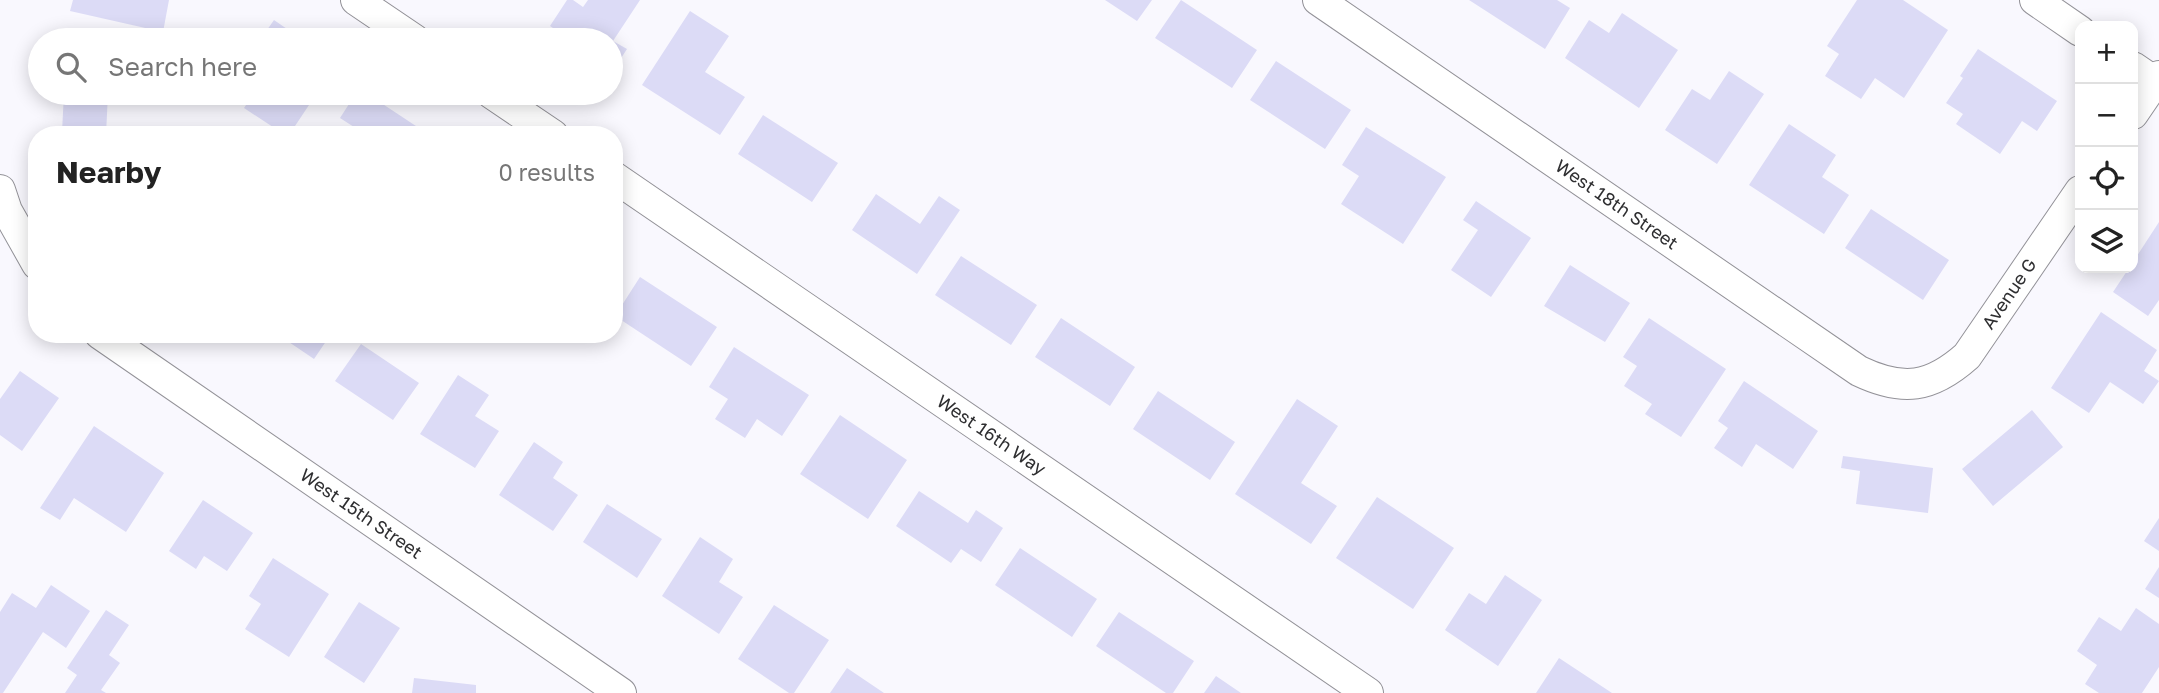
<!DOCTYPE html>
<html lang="en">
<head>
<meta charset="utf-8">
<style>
	:root { --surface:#fff; --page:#f2f2f2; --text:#222; --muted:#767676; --line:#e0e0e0 }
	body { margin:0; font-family:"Golos Text",sans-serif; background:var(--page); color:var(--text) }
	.controls { position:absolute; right:21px; top:21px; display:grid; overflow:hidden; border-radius:14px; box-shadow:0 4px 18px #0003 }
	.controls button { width:63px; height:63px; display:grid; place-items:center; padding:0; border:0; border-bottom:2px solid var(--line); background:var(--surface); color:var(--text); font:35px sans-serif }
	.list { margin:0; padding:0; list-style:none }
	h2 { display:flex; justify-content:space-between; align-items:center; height:91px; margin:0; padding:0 28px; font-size:30px }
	h2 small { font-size:23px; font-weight:400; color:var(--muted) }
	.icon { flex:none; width:38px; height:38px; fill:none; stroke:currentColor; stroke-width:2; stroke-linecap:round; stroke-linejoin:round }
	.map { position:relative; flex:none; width:2159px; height:693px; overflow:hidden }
	.search { position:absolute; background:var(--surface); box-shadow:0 4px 18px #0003; left:28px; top:28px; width:595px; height:77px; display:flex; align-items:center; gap:18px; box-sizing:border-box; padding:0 24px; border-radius:38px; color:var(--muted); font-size:26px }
	.panel { position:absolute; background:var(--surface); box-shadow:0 4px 18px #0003; left:28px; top:126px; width:595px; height:217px; border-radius:28px }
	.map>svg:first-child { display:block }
	.building { fill:#dcdbf6 }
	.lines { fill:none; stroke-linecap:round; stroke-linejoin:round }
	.minor-casing { stroke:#939298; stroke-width:32 }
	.minor { stroke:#fff; stroke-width:30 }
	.labels { text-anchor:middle; stroke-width:6; stroke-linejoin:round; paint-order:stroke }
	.street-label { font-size:18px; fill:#2f2f31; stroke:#f9f8fe }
</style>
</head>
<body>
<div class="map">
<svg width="2159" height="693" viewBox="0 0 2159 693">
	<rect width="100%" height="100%" fill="#f9f8fe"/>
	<path class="building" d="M73 0H169L163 32 70 11Z
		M567 0H573L583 7 588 0H640L613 41 627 49 614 69 611 67V40H571L550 26Z
		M1105 0H1152L1137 21Z
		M1181 0 1257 50 1232 88 1155 38Z
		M1469 0H1557L1570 8 1545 49Z
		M1857 0H1903L1948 30 1904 98 1875 78 1861 99 1825 76 1839 54 1827 46Z
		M690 11 729 36 705 72 745 97 720 135 642 85Z
		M1622 13 1678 50 1639 108 1565 58 1589 20 1609 33Z
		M274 20 303 40H260Z
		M1978 49 2057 101 2037 131 2022 121 2000 154 1956 124 1963 114 1946 103 1963 78 1960 76Z
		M1276 61 1351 110 1325 149 1250 100Z
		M1729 71 1764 94 1717 164 1665 130 1692 89 1710 100Z
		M64 93H108L106 135 62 132Z
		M254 93H317L289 135H285L244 108Z
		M356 93H366L422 130 419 135H349L354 127 340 118Z
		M763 115 838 163 812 202 738 154Z
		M1789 124 1836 155 1822 177 1849 195 1824 234 1749 185Z
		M1366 127 1446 177 1403 244 1341 204 1359 176 1342 165Z
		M876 194 920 224 939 196 960 210 917 274 852 230Z
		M1476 201 1531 238 1491 297 1451 270 1478 230 1463 220Z
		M1871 209 1949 260 1923 300 1845 248Z
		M2159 222V300L2148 316 2113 292 2129 268H2133V262Z
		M961 256 1037 305 1011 345 935 295Z
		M1570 265 1630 303 1605 342 1544 306Z
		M640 277 717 327 691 366 615 316Z
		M2101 312 2157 350 2144 371 2159 381 2143 404 2110 382 2089 413 2051 388Z
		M1061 318 1135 367 1110 406 1035 357Z
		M1649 318 1726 369 1681 437 1645 414 1652 404 1624 386 1637 366 1623 357Z
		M277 334H331L314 359Z
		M361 344 419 383 393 420 335 381Z
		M734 347 809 395 782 436 757 419 745 438 715 419 728 399 709 387Z
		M20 371 59 398 22 451 0 435V399Z
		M458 375 489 395 475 416 499 431 475 468 420 434Z
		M1744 381 1818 431 1793 469 1756 444 1742 467 1714 448 1728 428 1718 421Z
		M1158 391 1235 442 1210 480 1133 429Z
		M1297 399 1338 426 1301 483 1337 506 1311 544 1235 494Z
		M2032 410 2063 447 1993 506 1962 469Z
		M840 415 907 460 868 519 800 474Z
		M94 426 164 473 126 532 74 498 60 520 40 508Z
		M534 442 563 462 553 478 578 495 553 531 499 495Z
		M1843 456 1933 468 1928 513 1856 504 1860 471 1841 468Z
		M919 491 968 523 976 510 1003 528 981 562 961 549 951 563 896 526Z
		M1377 497 1454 548 1413 609 1336 558Z
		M203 500 253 533 227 571 204 556 196 569 169 551Z
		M607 504 662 539 637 578 583 542Z
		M2159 518V551L2144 541Z
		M700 537 733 559 719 582 743 597 719 634 662 596Z
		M1020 548 1097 599 1072 637 995 585Z
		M273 558 329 594 289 657 245 629 261 604 249 596Z
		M2159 567V598L2145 589Z
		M1505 575 1542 600 1498 666 1445 630 1469 593 1486 604Z
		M51 585 90 611 66 648 43 632 3 693H0V612L12 593 36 608Z
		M359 602 400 628 364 683 324 657Z
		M774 605 829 640 794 693H789L738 659Z
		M2136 608 2159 624V667L2142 693H2099L2085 684 2097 665 2077 651 2099 617 2121 631Z
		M106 610 129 625 109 655 120 663 101 690 106 693H65L77 675 67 668Z
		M1119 612 1194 661 1173 693H1166L1096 646Z
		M1559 658 1612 693H1536Z
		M847 668 884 693H830Z
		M1216 676 1241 693H1204Z
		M414 678 476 685V693H412Z"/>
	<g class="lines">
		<defs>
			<g id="minor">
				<path d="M356 0 415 40"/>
				<path id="s1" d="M1318 0 1859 371C1903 392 1931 388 1967 356L2080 191"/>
				<path d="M2035 0 2080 31"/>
				<path d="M2133 67 2155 82"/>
				<path d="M491 93 553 135"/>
				<path d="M2133 114 2159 76"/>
				<path id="s2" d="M614 177 1368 693"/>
				<path d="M0 190 7 211 37 264"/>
				<path id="s3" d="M100 334 621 693"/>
			</g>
		</defs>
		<use href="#minor" class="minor-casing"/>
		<use href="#minor" class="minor"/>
	</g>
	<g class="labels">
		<g class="street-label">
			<text dy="6" stroke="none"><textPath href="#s1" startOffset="362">West 18th Street</textPath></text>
			<text dy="6" stroke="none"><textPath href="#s1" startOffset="849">Avenue G</textPath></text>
			<text dy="6" stroke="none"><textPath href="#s2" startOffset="457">West 16th Way</textPath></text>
			<text dy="6" stroke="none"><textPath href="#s3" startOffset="317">West 15th Street</textPath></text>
		</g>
	</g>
</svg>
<div class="controls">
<button>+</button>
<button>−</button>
<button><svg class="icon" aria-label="locate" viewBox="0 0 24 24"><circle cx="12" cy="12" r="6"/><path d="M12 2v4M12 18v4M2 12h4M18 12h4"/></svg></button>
<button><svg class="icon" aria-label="layers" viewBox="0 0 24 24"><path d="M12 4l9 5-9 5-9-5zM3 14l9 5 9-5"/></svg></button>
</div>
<div class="search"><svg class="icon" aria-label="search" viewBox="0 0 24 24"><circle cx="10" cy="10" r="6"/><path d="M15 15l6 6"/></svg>Search here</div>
<section class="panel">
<h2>Nearby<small>0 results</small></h2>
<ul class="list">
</ul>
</section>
</div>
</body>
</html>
